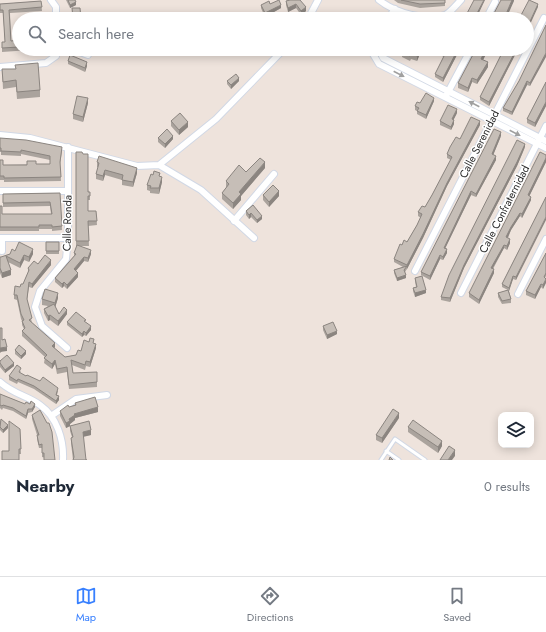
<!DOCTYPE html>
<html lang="en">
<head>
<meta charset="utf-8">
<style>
	:root { --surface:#fff; --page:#f2f2f3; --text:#1f2937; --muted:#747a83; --line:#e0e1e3; --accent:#3880ff }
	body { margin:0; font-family:Jost,sans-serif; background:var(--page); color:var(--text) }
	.controls { position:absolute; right:12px; bottom:12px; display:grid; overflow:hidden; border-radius:8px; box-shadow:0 2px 10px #0003 }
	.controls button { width:36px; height:36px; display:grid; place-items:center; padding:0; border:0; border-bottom:1px solid var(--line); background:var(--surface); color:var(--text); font:20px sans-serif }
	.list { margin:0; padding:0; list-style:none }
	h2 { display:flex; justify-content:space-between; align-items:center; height:52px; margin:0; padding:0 16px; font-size:17px }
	h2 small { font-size:13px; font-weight:400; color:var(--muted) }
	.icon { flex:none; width:22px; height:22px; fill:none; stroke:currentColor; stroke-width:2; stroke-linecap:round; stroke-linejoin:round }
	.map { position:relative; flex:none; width:546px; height:460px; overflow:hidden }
	.search { position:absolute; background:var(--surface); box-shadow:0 2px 10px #0003; left:12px; right:12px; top:12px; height:44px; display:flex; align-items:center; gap:10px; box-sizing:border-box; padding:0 14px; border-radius:22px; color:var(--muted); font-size:15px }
	.sheet { height:116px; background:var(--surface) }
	nav { display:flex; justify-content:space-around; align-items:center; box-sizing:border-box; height:56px; border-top:1px solid var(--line); background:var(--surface); font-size:11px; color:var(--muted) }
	nav a { display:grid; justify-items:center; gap:2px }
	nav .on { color:var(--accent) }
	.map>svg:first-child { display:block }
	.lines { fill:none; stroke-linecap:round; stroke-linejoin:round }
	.service-casing { stroke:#d1d8e5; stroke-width:5 }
	.minor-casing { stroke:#d1d8e5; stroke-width:8 }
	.service { stroke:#fff; stroke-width:3 }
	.minor { stroke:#fff; stroke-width:6 }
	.wall { fill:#aaa39d }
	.shaded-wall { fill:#8b8580 }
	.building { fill:#c6beb7; stroke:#8b8580 }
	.oneway { fill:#a0a0a0 }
	.labels { text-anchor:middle; stroke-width:3; stroke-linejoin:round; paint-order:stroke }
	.street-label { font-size:11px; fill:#2b2b2b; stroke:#fff }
</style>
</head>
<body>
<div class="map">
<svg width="546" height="460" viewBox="0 0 546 460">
	<rect width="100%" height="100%" fill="#eee3dc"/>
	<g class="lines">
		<defs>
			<path id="service" d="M386 451 399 460
				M381 460 395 439 425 460"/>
			<path id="minor" d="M51 0 56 7V19
				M379 0C395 13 425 21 445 15 450 13 457 4 461 0
				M395 9 396 19
				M308 19 318 0
				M388 19 395 9
				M486 19 495 2
				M71 49 88 55
				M375 49 373 54 379 64 546 148
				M382 49V56L383 58 546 141
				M0 67 46 63 56 56 57 49
				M447 94 471 49
				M0 135 30 138 137 166 159 165 216 119 284 49
				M159 165 201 190 254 238
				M0 191H68
				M234 221 274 174
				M0 238H68
				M2 238V251
				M415 271 544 18
				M461 293 546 126
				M518 294 546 239
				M67 348 42 326 35 307 40 291 66 259 68 238V147
				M0 382C13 394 28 396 40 405 57 417 64 440 63 460
				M51 416 76 399 107 395"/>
		</defs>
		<use href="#service" class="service-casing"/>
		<use href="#minor" class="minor-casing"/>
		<use href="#service" class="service"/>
		<use href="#minor" class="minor"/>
	</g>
	<path class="wall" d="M66 0H75L76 5 70 8Z
		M289 0 306 11 301 15 296 8 288 12 286 5V1Z
		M394 0H445V6L420 8 398 3Z
		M41 1 42 11 10 13 11 41 19 40V49H44L2 52V42H5L3 13H0V4Z
		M270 4 281 8 265 17 261 8V5Z
		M546 25 530 86 527 85 512 115 503 111V108L519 81Z
		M270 49H274L272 54 270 53Z
		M422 49 417 61 411 59 410 61 402 57V52Z
		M460 49 443 82 435 77V74L444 57 442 56V53Z
		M476 49H493L491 54 487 52 483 60 488 67 477 84 472 82 468 92 458 88V83Z
		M504 49H522L519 55 516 53 489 106 480 100V97Z
		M68 61 87 66 85 72 68 64Z
		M2 69H15L40 90V97L17 99 16 87 3 89Z
		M227 81H239L231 89 227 84Z
		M546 82V106L535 127 527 123V119Z
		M434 101 426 119 417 114V111L415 110V106L420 103Z
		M88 103 83 122 73 119V114Z
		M457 113 453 120 454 124 451 130 440 125V121Z
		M171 121 188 127 179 135 171 126Z
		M480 125 447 186 423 238 407 269 405 272 406 278 397 281 394 273V270L403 267 394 262V259L402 245 407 242 417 225 421 218 418 216V212L425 207 432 195 451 160 447 158V154L460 139Z
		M501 136 493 155 496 160 476 197 471 195 445 248 447 253 443 260 440 259 430 280 421 275V272Z
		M0 138 62 151 60 165 61 181 4 182V180H0V160L3 165 50 164V160L21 154V156L1 155V152H0Z
		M158 138 173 139 165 148 158 142Z
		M525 147 517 166 464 268 450 302 441 300V297Z
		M76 152 90 196V200H88V211H96L97 225 88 226 89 246H79L91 254 88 262 84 261 76 271 78 277 67 289 64 286 62 288 55 282V278L74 256V253L77 246H76Z
		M546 155V162L529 196 531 200 522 218 520 216 511 230 508 238 510 243 507 250 504 248 493 269 494 273 479 304 469 297V293Z
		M97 162 137 173 133 187 122 185V180L105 175 103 181 96 179V174L98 167H97Z
		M265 168 241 196V200L233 209 222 199V193L226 188V181L246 172Z
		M160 176 162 182 159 194 150 193V191L147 190V185Z
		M60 193 62 230 52 231V229H39V231H0V206L2 214H51L50 206 3 207V194Z
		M263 195 279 196 269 207 263 200Z
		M546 197 516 280 513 279 509 291 511 299V303L502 304 498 297V293L508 290 502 287V284Z
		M253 205 262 219 257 223 251 217 249 219 246 215V211Z
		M46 242H59V254H46Z
		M15 251 33 254 29 262 24 260 20 268 8 262 11 275 2 278 0 273V257H1L10 254Z
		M546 253V276L545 278 543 289 541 287 535 299 526 295V291Z
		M38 264 51 265 32 288 29 287 27 300 32 323 55 347 54 348 65 357 76 355 81 351 94 343 96 348 90 367 86 366 85 370 72 365 73 373 97 382V387L69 389 67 372 57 374 55 364 52 369 44 363 45 357 22 336V331L24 329 22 325V321L21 319 17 300 14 299V295L20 287 23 284 28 273V268Z
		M415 278 426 293 415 297 413 291V288L416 287 415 281Z
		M58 298 55 307 59 314H67L58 326 50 320 48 321 44 313V309L48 306 42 305V299Z
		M67 322H86L91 330 86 336 84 335 82 337 67 325Z
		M323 326 337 334 327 339 323 330Z
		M15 350 26 354 21 359 15 354Z
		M0 361 14 366 5 373 0 367Z
		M21 371 20 373 26 376 58 391 57 395 59 400 56 404 34 389 18 382 17 384 9 380V376Z
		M0 394 25 404 35 407 32 412 28 413 26 419 13 411 3 408 2 410 0 408Z
		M75 403 98 412 75 418V420L70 424V426L66 428 60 416V411L75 405Z
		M32 415 55 460 42 457V448H39L37 439V435L32 419Z
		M399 418 382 443 376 440V435Z
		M0 420 8 428 3 433 0 430Z
		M70 426 91 435 84 436 73 460 71 443V438L72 437 70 431Z
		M408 427 442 446 438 453 408 432Z
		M20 429 21 454H19L9 451Z"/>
	<path class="shaded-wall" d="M484 0H485L476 19H474Z
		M512 0H514V1L506 19H504Z
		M76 2V5L70 8V5Z
		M296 4V8L288 12V8Z
		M538 4V7L527 31V28Z
		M281 5V8L265 17V13Z
		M306 7V11L301 15V11Z
		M273 49H274L272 54V51Z
		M420 49H422L417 61V56Z
		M458 49H460L443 82V78Z
		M486 49H487V52L481 64V59Z
		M520 49H522L519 55V51Z
		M516 50V53L489 106V102Z
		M546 53V57L530 86V83Z
		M87 62V66L85 72V68Z
		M488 62V67L477 84V80Z
		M239 78V81L231 89V85Z
		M472 78V82L468 92V88Z
		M527 81V85L512 115V112Z
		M88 98V103L83 122V117Z
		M434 98V101L426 119V115Z
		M546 102V106L535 127V123Z
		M457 109V113L452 123V119Z
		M454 120V124L451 130V127Z
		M480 121V125L447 186 423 238 407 269V265L447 183Z
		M188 122V127L179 135V130Z
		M501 132V136L492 158V154Z
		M173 136V139L165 148V144Z
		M525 144V147L517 166 464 268 450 302V298L464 265Z
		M496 156V160L476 197V194Z
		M546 158V162L528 199V195Z
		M265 162V168L241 196V200L233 209V203L239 192Z
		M137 168V173L133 187V182Z
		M105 170V175L103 181V176Z
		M162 177V182L159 194V188Z
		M279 191V196L269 207V202Z
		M471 191V195L444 251V248Z
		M531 197V200L522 218V214Z
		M251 213V217L249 219V215Z
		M520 213V216L511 230 506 241V237L511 227Z
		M262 216V219L257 223V220Z
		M546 217V220L516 280V277Z
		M510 239V243L507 250V246Z
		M504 245V248L491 271V268Z
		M33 249V254L29 262V257Z
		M447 249V253L443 260V257Z
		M91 250V254L88 262V258Z
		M24 255V260L20 268V263Z
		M440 255V259L430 280V276Z
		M84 257V261L74 273V269Z
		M51 260V265L32 288V284Z
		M494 269V273L479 304V300Z
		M11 270V275L2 278V273Z
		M78 273V277L67 289V285Z
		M406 275V278L397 281V278Z
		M513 276V279L509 291V288Z
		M546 279V283L543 289V285Z
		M64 282V286L62 288V284Z
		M541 284V287L535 299V295Z
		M426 290V293L415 297V293Z
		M58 293V298L55 308V303Z
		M67 310V314L58 326V321Z
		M50 315V320L48 321V316Z
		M91 326V330L86 336V333Z
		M84 331V335L82 337V334Z
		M337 331V334L327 339V335Z
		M55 343V347L52 351V346Z
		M96 344V348L90 367V362Z
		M7 347V351L0 352V348Z
		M26 351V354L21 359V356Z
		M55 360V364L52 369V364Z
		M14 363V366L5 373V370Z
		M59 396V400L56 404V401Z
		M35 404V407L32 412V409Z
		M98 407V412L75 418V420L70 424V426L66 428V423L74 414Z
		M28 409V413L26 419V416Z
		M399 413V418L382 443V438Z
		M8 425V428L3 433V430Z
		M91 430V435L83 437V432Z
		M442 441V446L438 453V447Z
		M455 450V456L452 460H448Z"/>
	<path class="building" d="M68 0H75L76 2 70 5Z
		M279 0 281 5 265 13 261 5 269 1 270 4Z
		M290 0H300L306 7 301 11 296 4 288 8 286 1Z
		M401 0H445V3L420 4Z
		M474 0H484L474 19H464Z
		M501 0H512L504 19H491Z
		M529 0 538 4 527 28V19H519Z
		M41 1 42 7 9 10 11 41 19 40V47L2 48V42H5L3 10H0V4Z
		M72 8H80L81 19H73Z
		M36 16H42L43 19H36Z
		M546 25V53L530 83 527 81 512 112 503 108 519 81Z
		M403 49H420L417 56 411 53 410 56 402 52Z
		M444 49H458L443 78 435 74 445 54 442 53Z
		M476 49H486L481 59 488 62 477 80 472 78 468 88 458 83Z
		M504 49H520L519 51 516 50 489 102 480 97Z
		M70 55 87 62 85 68 68 61Z
		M38 63 40 90 17 92 16 80 3 82 2 69H16L15 65Z
		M236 74 239 78 231 85 227 81Z
		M546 82V102L535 123 527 119Z
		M426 93 434 98 426 115 417 111 419 108 415 106 417 102 420 103Z
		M77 96 88 98 83 117 73 114Z
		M448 105 457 109 452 119 454 120 451 127 440 121Z
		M180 113 188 122 179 130 171 121Z
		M471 117 480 121 447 183 423 234 407 265 394 259 400 244 402 245 404 240 407 242 417 225 422 214 418 212 422 206 425 207 432 195 452 157 447 154 450 147 456 137 460 139Z
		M167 129 173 136 165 144 158 138Z
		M494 129 501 132 492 154 496 156 476 194 471 191 444 248 447 249 443 257 440 255 430 276 421 272Z
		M0 138 26 140 62 147 60 162 61 177 4 178V176H0V160H3V165H27V161H36V164H50V156L21 150V152L1 151V148H0Z
		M517 140 525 144 517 162 464 265 450 298 441 297 449 275Z
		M76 152H82L83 154H88V192H90V196H88V211H96L97 221H88L89 241H76Z
		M540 152 546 155V158L528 195 531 197 522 214 520 213 511 227 506 237 510 239 507 246 504 245 491 268 494 269 479 300 469 293Z
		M99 156 137 168 133 182 122 180 123 175 105 170 103 176 96 174 99 163 97 162Z
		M260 158 265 162 239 192 241 194 233 203 222 193 229 184 226 181 239 165 246 172Z
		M154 171 160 173 159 176 162 177 159 188H150L151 186 147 185 151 174 153 175Z
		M273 185 279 191 269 202 263 195Z
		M60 193 62 226 52 227V225H39V227H0V206H2V214H52L50 202 3 203V194Z
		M546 197V217L516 277 513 276 509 288 502 284Z
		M253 205 262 216 257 220 251 213 249 215 246 211Z
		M19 242 33 249 29 257 24 255 20 263 6 256 11 270 2 273 0 268V257H1L10 254 12 249 15 251Z
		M46 242H59V251H46Z
		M77 245 91 250 88 258 84 257 74 269 78 273 67 285 64 282 62 284 55 278 76 254 74 253Z
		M546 253V273L544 277 546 279 543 285 541 284 535 295 526 291Z
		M45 255 51 260 32 284 29 282 27 299 32 318 29 320 55 343 52 346 65 357 76 355 78 350 81 351 84 340 89 342 90 338 94 339 93 343 96 344 90 362 86 361 85 365 71 360 73 373 97 372V382L69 385 67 367 57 369 55 360 52 364 44 358 47 355 22 331 25 328 22 321 24 320 21 314 17 295H14L15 286 20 287 21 284H23L29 270 28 268 34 261 38 264Z
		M407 266 404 270 406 275 397 278 394 270Z
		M422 276 426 290 415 293 413 288 417 287 415 278Z
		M45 289 58 293 55 303 42 299Z
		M508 290 511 299 502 301 498 293Z
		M54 304 59 314 64 307 67 310 58 321 50 315 48 316 44 309Z
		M76 312 86 320 84 321 91 326 86 333 84 331 82 334 67 322Z
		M333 322 337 331 327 335 323 326Z
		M0 328H2V340L5 339 7 347 0 348 1 352H0Z
		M19 345 26 351 21 356 15 350Z
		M7 355 14 363 5 370 0 363V361Z
		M17 365 21 368 19 372 26 376 27 375 40 381 43 377 58 388 56 395 59 396 56 401 34 386 18 379 17 381 9 376Z
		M0 394 25 404 26 402 30 404 31 401 35 404 32 409H28L26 416 13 408 3 405 2 406 0 405Z
		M95 397 98 407 74 414 75 415 69 419 70 421 66 423 60 411 68 405 69 407 76 405 75 403Z
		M393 409 399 413 382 438 376 435Z
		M40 410 47 423H49L52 432 55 460H44V453H42V444L39 445 37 435H39L32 415Z
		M1 419 8 425 3 430 0 427Z
		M413 420 442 441 438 447 408 427Z
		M9 421 20 429 21 449H19V460H2V451H9Z
		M89 421 91 430 83 432 86 460H87H73L74 457 71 438 73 437 70 426Z
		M449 446 455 450 448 460H440Z
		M390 457 393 460H389Z"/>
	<defs><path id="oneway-solid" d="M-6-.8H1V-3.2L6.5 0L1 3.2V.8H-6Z"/></defs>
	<g class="oneway">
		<use href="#oneway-solid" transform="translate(399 74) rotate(27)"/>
		<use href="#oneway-solid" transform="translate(474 104) rotate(-153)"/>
		<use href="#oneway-solid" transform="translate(515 133) rotate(27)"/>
	</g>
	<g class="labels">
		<g class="street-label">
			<text transform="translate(479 144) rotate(-63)" y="4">Calle Serenidad</text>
			<text transform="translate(504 209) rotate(-63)" y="4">Calle Confraternidad</text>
			<text transform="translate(67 223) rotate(-89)" y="4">Calle Ronda</text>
		</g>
	</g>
</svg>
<div class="controls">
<button><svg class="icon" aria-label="layers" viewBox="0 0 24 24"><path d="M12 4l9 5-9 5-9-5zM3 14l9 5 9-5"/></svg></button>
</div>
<div class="search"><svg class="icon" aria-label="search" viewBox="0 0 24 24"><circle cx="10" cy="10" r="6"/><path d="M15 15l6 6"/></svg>Search here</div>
</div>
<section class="sheet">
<h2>Nearby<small>0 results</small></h2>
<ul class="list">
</ul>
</section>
<nav>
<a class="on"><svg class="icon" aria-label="map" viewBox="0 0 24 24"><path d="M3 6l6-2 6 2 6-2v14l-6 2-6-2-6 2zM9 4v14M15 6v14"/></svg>Map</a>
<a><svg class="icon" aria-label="directions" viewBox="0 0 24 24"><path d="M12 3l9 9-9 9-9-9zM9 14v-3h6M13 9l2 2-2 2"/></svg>Directions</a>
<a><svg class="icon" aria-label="saved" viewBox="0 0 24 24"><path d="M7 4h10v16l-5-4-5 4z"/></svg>Saved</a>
</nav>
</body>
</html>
